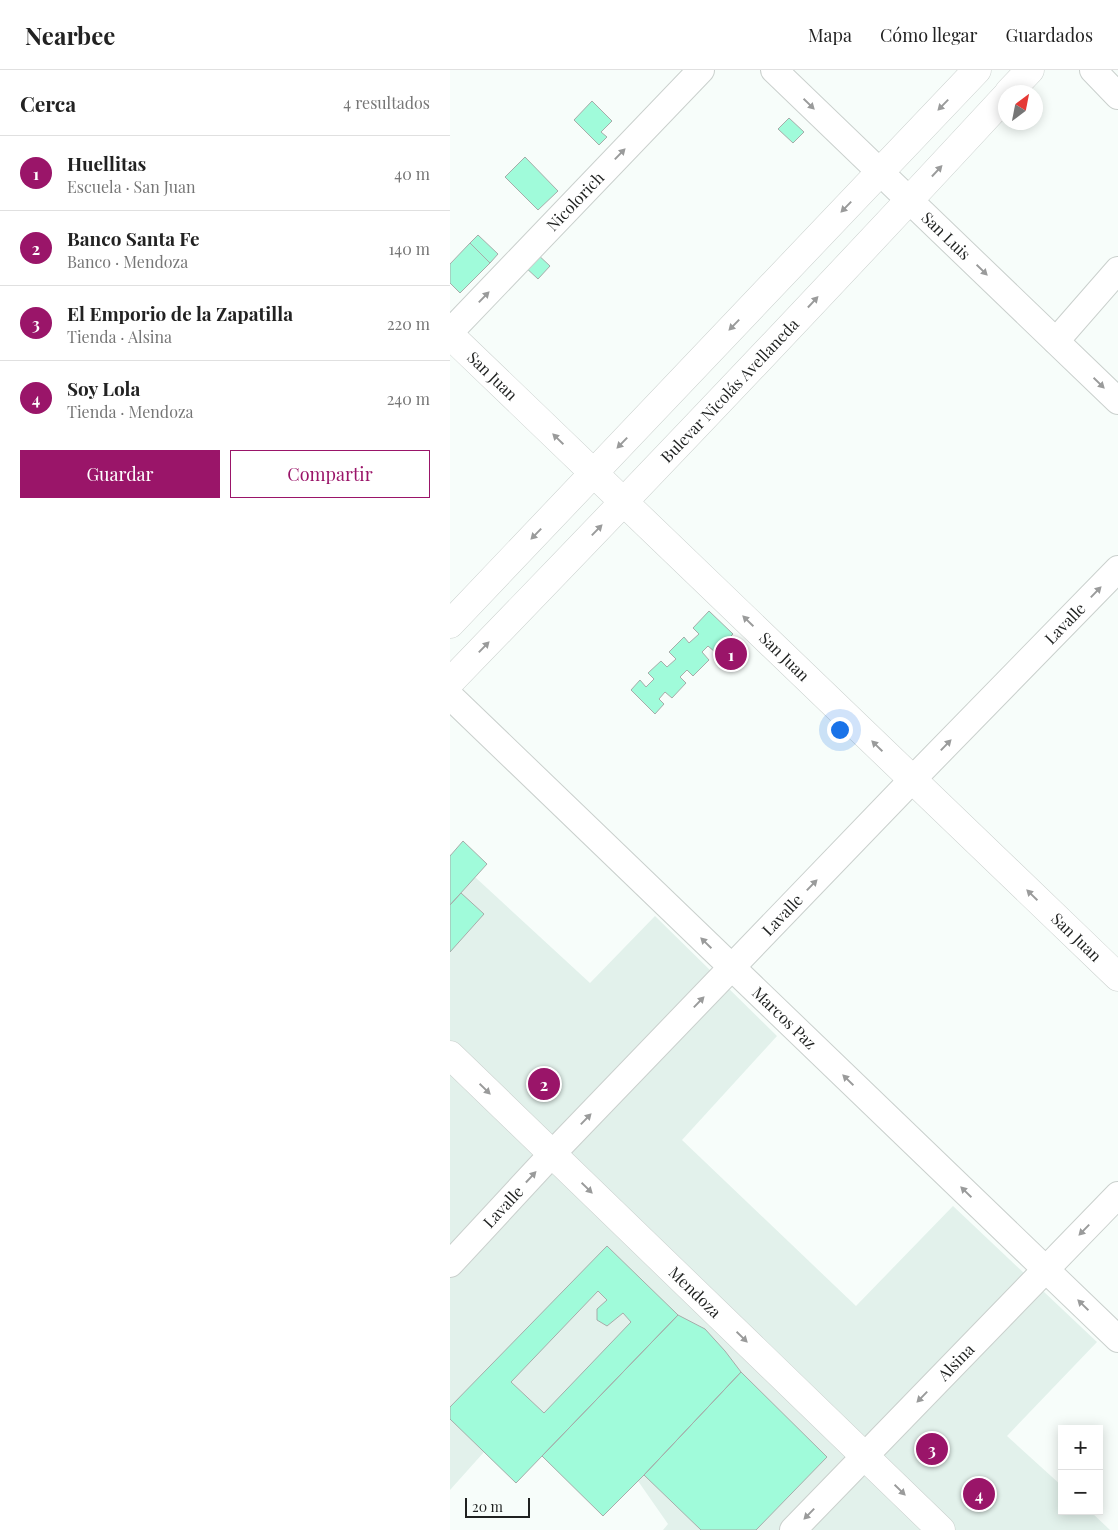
<!DOCTYPE html>
<html lang="es">
<head>
<meta charset="utf-8">
<style>
	:root { --surface:#fff; --page:#f2f2f2; --text:#222; --muted:#767676; --line:#e0e0e0; --accent:#9a1569 }
	body { margin:0; font-family:"Playfair Display",serif; background:var(--page); color:var(--text) }
	.controls { position:absolute; right:15px; bottom:15px; display:grid; overflow:hidden; border-radius:0px; box-shadow:0 2px 12px #0003 }
	.controls button { width:45px; height:45px; display:grid; place-items:center; padding:0; border:0; border-bottom:1px solid var(--line); background:var(--surface); color:var(--text); font:25px sans-serif }
	.compass { position:absolute; left:548px; top:15px; width:45px; height:45px; border-radius:50%; background:var(--surface); box-shadow:0 2px 12px #0003; rotate:32deg }
	.scale { position:absolute; left:15px; bottom:12px; width:65px; box-sizing:border-box; padding-left:5px; border:2px solid #1f2120; border-top:0; font-size:14px; line-height:18px; white-space:nowrap; color:#1f2120; -webkit-text-stroke:4px #f7fdfa; paint-order:stroke }
	.you { position:absolute; left:389px; top:659px; width:18px; height:18px; margin:-12px; border:4px solid #fff; border-radius:50%; background:#1a73e8; box-shadow:0 0 0 8px #1a73e833 }
	.badge { display:grid; place-items:center; width:32px; height:32px; border-radius:50%; background:var(--accent); color:#fff; font-size:16px; font-weight:700 }
	.pin { position:absolute; translate:-50% -50%; border:2px solid #fff; box-shadow:0 1px 5px #0006 }
	.list { margin:0; padding:0; list-style:none }
	h2 { display:flex; justify-content:space-between; align-items:center; height:65px; margin:0; padding:0 20px; font-size:21px }
	h2 small { font-size:16px; font-weight:400; color:var(--muted) }
	.list li { display:grid; grid-template-columns:32px 1fr auto; gap:15px; align-items:center; box-sizing:border-box; height:75px; padding:0 20px; border-top:1px solid var(--line) }
	.list b { display:block; font-size:19px; white-space:nowrap }
	.list p { margin:0; font-size:16px; white-space:nowrap; color:var(--muted) }
	.list em { font-size:16px; font-style:normal; color:var(--muted) }
	.actions { display:flex; gap:10px; padding:15px 20px }
	.actions a { flex:1; padding:11px 0; border:1px solid var(--accent); border-radius:0px; text-align:center; font-size:18px; color:var(--accent) }
	.actions .main { background:var(--accent); color:#fff }
	.map { position:relative; flex:none; width:668px; height:1460px; overflow:hidden }
	header { display:flex; align-items:center; gap:30px; box-sizing:border-box; height:70px; padding:0 25px; background:var(--surface); border-bottom:1px solid var(--line) }
	header strong { font-size:24px }
	nav { display:flex; gap:28px; margin-inline-start:auto; font-size:18px }
	main { display:flex }
	aside { flex:1; background:var(--surface) }
	.map>svg:first-child { display:block }
	.built { fill:#e2f1eb }
	.building { fill:#a0fbda; stroke:#a6aca9; fill-rule:evenodd }
	.lines { fill:none; stroke-linecap:round; stroke-linejoin:round }
	.minor-casing { stroke:#cad0cd; stroke-width:28 }
	.major-casing { stroke:#cad0cd; stroke-width:29 }
	.minor { stroke:#fff; stroke-width:26 }
	.major { stroke:#fff; stroke-width:28 }
	.oneway { fill:#9a9b9b }
	.labels { text-anchor:middle; stroke-width:4.5; stroke-linejoin:round; paint-order:stroke }
	.street-label { font-size:16px; fill:#1f2120; stroke:#f7fdfa }
</style>
</head>
<body>
<header>
<strong>Nearbee</strong>
<nav><a>Mapa</a><a>Cómo llegar</a><a>Guardados</a></nav>
</header>
<main>
<aside>
<h2>Cerca<small>4 resultados</small></h2>
<ul class="list">
<li><span class="badge">1</span><div><b>Huellitas</b><p>Escuela · San Juan</p></div><em>40 m</em></li>
<li><span class="badge">2</span><div><b>Banco Santa Fe</b><p>Banco · Mendoza</p></div><em>140 m</em></li>
<li><span class="badge">3</span><div><b>El Emporio de la Zapatilla</b><p>Tienda · Alsina</p></div><em>220 m</em></li>
<li><span class="badge">4</span><div><b>Soy Lola</b><p>Tienda · Mendoza</p></div><em>240 m</em></li>
</ul>
<div class="actions"><a class="main">Guardar</a><a>Compartir</a></div>
</aside>
<div class="map">
<svg width="668" height="1460" viewBox="0 0 668 1460">
	<rect width="100%" height="100%" fill="#f7fdfa"/>
	<path class="built" d="M0 784 140 913 205 846 327 966 232 1070 406 1236 503 1136 647 1272 557 1366 612 1416V1441H640L660 1460H213L218 1454 188 1411 153 1446 92 1386 66 1413 34 1382 0 1420Z"/>
	<path class="building" d="M142 31 162 51 151 62 157 67 149 75 124 50Z
		M339 48 354 62 343 73 328 59Z
		M75 87 108 121 88 140 55 107Z
		M28 165 48 184 40 193 20 173Z
		M20 173 40 193 10 223 0 213V194Z
		M85 182 100 196 88 209 73 195Z
		M259 541 283 564 265 582 258 576 252 582 259 590 243 606 237 600 230 607 236 613 222 628 215 622 209 629 214 634 205 644 181 620 190 610 196 617 204 609 198 603 211 591 217 597 226 589 219 582 234 567 239 573 249 564 243 558Z
		M13 771 37 794 0 835V786Z
		M11 823 34 844 0 882V835Z
		M157 1176 228 1245 66 1413 0 1349V1337ZM148 1221 157 1230 147 1239V1250L157 1256 173 1243 181 1252 94 1343 61 1312Z
		M228 1245 255 1259 275 1281 291 1302 194 1405 153 1446 92 1386Z
		M291 1302 377 1387 306 1460H251L194 1405Z"/>
	<g class="lines">
		<defs>
			<g id="minor">
				<path id="s1" d="M324 0 668 331"/>
				<path d="M643 0 668 26"/>
				<path id="s2" d="M0 262 251 0"/>
				<path d="M606 271 668 200"/>
				<path id="s3" d="M0 626 668 1269"/>
				<path id="s4" d="M0 1194 102 1084 462 710 668 499"/>
				<path id="s5" d="M343 1460 668 1125"/>
			</g>
			<g id="major">
				<path d="M559 22 580 0"/>
				<path id="s6" d="M0 265 668 907"/>
				<path d="M0 554 527 0"/>
				<path id="s7" d="M0 612C187 419 373 224 556 26"/>
				<path id="s8" d="M0 985 491 1460"/>
			</g>
		</defs>
		<use href="#minor" class="minor-casing"/>
		<use href="#major" class="major-casing"/>
		<use href="#minor" class="minor"/>
		<use href="#major" class="major"/>
	</g>
	<defs><path id="oneway-solid" d="M-6-.8H1V-3.2L6.5 0L1 3.2V.8H-6Z" transform="scale(1.25)"/></defs>
	<g class="oneway">
		<use href="#oneway-solid" transform="translate(359 34) rotate(44)"/>
		<use href="#oneway-solid" transform="translate(493 35) rotate(134)"/>
		<use href="#oneway-solid" transform="translate(170 84) rotate(-46)"/>
		<use href="#oneway-solid" transform="translate(487 101) rotate(-47)"/>
		<use href="#oneway-solid" transform="translate(396 137) rotate(134)"/>
		<use href="#oneway-solid" transform="translate(532 200) rotate(44)"/>
		<use href="#oneway-solid" transform="translate(34 227) rotate(-46)"/>
		<use href="#oneway-solid" transform="translate(363 232) rotate(-47)"/>
		<use href="#oneway-solid" transform="translate(284 255) rotate(134)"/>
		<use href="#oneway-solid" transform="translate(649 313) rotate(44)"/>
		<use href="#oneway-solid" transform="translate(108 369) rotate(-136)"/>
		<use href="#oneway-solid" transform="translate(172 373) rotate(134)"/>
		<use href="#oneway-solid" transform="translate(147 460) rotate(-46)"/>
		<use href="#oneway-solid" transform="translate(86 464) rotate(134)"/>
		<use href="#oneway-solid" transform="translate(646 522) rotate(-46)"/>
		<use href="#oneway-solid" transform="translate(298 551) rotate(-136)"/>
		<use href="#oneway-solid" transform="translate(34 577) rotate(-46)"/>
		<use href="#oneway-solid" transform="translate(496 675) rotate(-46)"/>
		<use href="#oneway-solid" transform="translate(427 676) rotate(-136)"/>
		<use href="#oneway-solid" transform="translate(362 815) rotate(-46)"/>
		<use href="#oneway-solid" transform="translate(582 825) rotate(-136)"/>
		<use href="#oneway-solid" transform="translate(256 873) rotate(-136)"/>
		<use href="#oneway-solid" transform="translate(249 932) rotate(-46)"/>
		<use href="#oneway-solid" transform="translate(398 1010) rotate(-136)"/>
		<use href="#oneway-solid" transform="translate(35 1019) rotate(44)"/>
		<use href="#oneway-solid" transform="translate(136 1049) rotate(-46)"/>
		<use href="#oneway-solid" transform="translate(81 1107) rotate(-47)"/>
		<use href="#oneway-solid" transform="translate(137 1118) rotate(44)"/>
		<use href="#oneway-solid" transform="translate(516 1122) rotate(-136)"/>
		<use href="#oneway-solid" transform="translate(634 1160) rotate(134)"/>
		<use href="#oneway-solid" transform="translate(633 1235) rotate(-136)"/>
		<use href="#oneway-solid" transform="translate(292 1267) rotate(44)"/>
		<use href="#oneway-solid" transform="translate(472 1327) rotate(134)"/>
		<use href="#oneway-solid" transform="translate(450 1420) rotate(44)"/>
		<use href="#oneway-solid" transform="translate(359 1444) rotate(134)"/>
	</g>
	<g class="labels">
		<g class="street-label">
			<text dy="6" stroke="none"><textPath href="#s2" startOffset="181">Nicolorich</textPath></text>
			<text dy="6" stroke="none"><textPath href="#s1" startOffset="239">San Luis</textPath></text>
			<text dy="6" stroke="none"><textPath href="#s6" startOffset="59">San Juan</textPath></text>
			<text dy="6" stroke="none"><textPath href="#s7" startOffset="404">Bulevar Nicolás Avellaneda</textPath></text>
			<text dy="6" stroke="none"><textPath href="#s4" startOffset="888">Lavalle</textPath></text>
			<text dy="6" stroke="none"><textPath href="#s6" startOffset="464">San Juan</textPath></text>
			<text dy="6" stroke="none"><textPath href="#s4" startOffset="482">Lavalle</textPath></text>
			<text dy="6" stroke="none"><textPath href="#s6" startOffset="869">San Juan</textPath></text>
			<text dy="6" stroke="none"><textPath href="#s3" startOffset="464">Marcos Paz</textPath></text>
			<text dy="6" stroke="none"><textPath href="#s4" startOffset="78">Lavalle</textPath></text>
			<text dy="6" stroke="none"><textPath href="#s8" startOffset="341">Mendoza</textPath></text>
			<text dy="6" stroke="none"><textPath href="#s5" startOffset="234">Alsina</textPath></text>
		</g>
	</g>
</svg>
<div class="controls">
<button>+</button>
<button>−</button>
</div>
<svg class="compass" viewBox="-18 -18 36 36"><path d="M0-13l5 13h-10z" fill="#e53935"/><path d="M0 13l5-13h-10z" fill="#767676"/></svg>
<div class="scale">20 m</div>
<div class="you"></div>
<div class="pin badge" style="left:281px;top:584px">1</div>
<div class="pin badge" style="left:94px;top:1014px">2</div>
<div class="pin badge" style="left:482px;top:1379px">3</div>
<div class="pin badge" style="left:529px;top:1424px">4</div>
</div>
</main>
</body>
</html>
